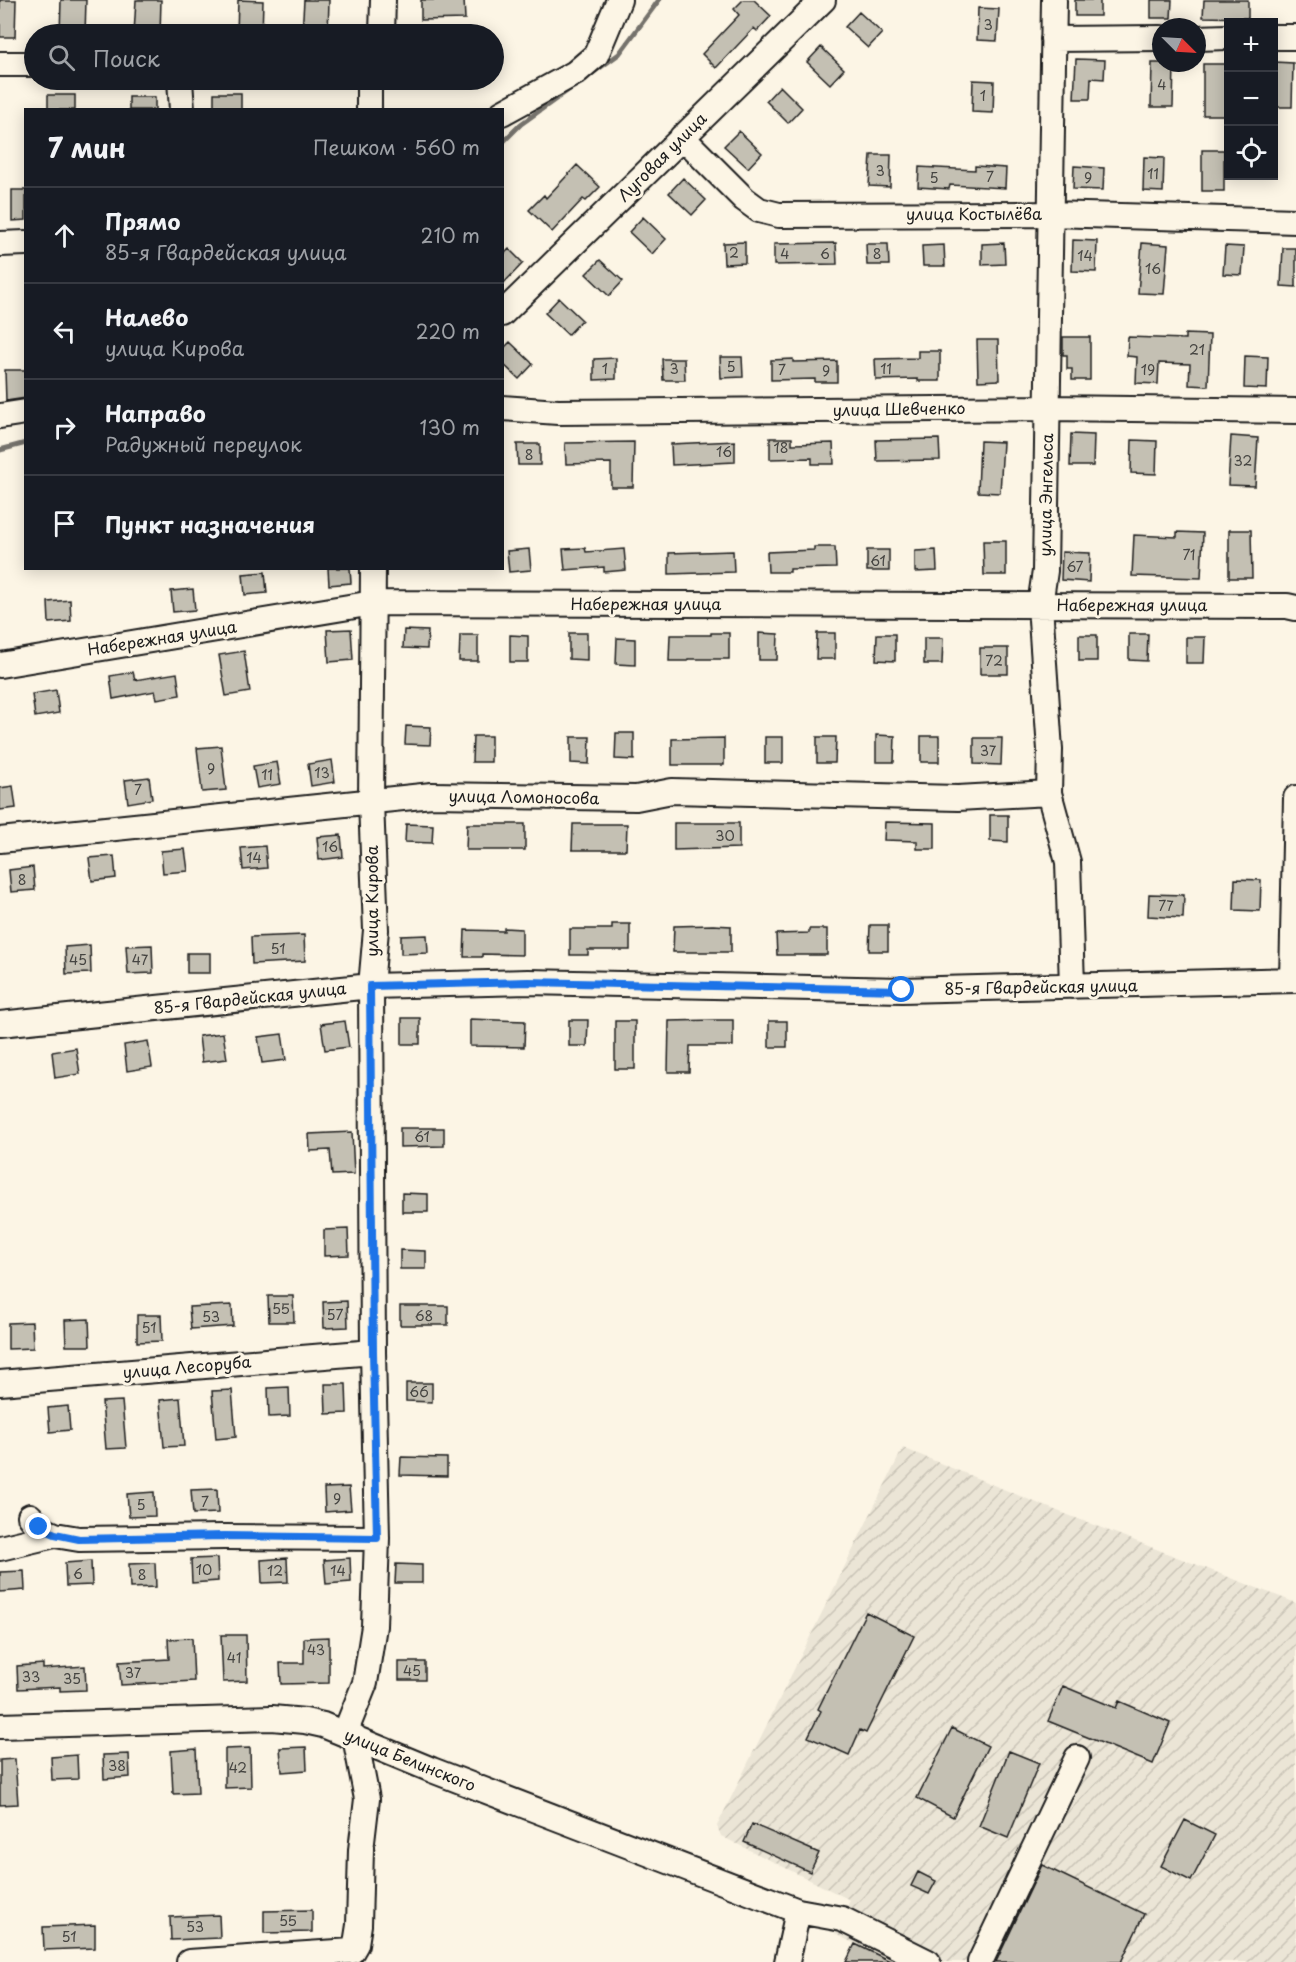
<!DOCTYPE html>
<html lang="ru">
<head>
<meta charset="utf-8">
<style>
	:root { --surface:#171b24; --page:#242831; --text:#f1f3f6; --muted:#9ea1a6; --line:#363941 }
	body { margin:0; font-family:"Playpen Sans",sans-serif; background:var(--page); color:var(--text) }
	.controls { position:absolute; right:18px; top:18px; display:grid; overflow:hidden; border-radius:0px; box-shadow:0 3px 15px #0003 }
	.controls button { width:54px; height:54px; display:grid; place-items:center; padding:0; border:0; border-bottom:2px solid var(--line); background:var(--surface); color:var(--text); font:30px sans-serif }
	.compass { position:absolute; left:1152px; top:18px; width:54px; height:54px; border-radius:50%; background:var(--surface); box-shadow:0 3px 15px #0003; rotate:114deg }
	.stop { position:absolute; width:18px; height:18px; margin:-14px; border:4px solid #1a73e8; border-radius:50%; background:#fff }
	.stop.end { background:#1a73e8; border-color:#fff; box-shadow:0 2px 6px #0008 }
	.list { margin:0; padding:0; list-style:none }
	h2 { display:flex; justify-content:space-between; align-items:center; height:78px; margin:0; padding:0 24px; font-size:26px }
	h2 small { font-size:20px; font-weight:400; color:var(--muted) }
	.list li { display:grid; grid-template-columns:39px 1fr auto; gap:18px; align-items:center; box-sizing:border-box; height:96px; padding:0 24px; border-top:2px solid var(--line) }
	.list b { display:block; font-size:22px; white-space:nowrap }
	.list p { margin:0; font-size:20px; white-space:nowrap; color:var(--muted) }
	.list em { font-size:20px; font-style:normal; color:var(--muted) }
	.icon { flex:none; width:33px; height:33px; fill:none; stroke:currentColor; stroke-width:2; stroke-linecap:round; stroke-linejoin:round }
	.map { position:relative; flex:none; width:1296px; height:1962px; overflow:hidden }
	.search { position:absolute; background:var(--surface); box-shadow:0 3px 15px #0003; left:24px; top:24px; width:480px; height:66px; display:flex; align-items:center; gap:15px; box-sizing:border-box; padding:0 21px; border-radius:33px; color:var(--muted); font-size:22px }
	.panel { position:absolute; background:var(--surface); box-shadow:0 3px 15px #0003; left:24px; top:108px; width:480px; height:462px; border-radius:0px }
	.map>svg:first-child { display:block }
	.industrial { fill:url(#industrial-furrows) }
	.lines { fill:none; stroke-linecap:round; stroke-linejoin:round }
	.stream { stroke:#75726c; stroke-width:5 }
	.building { fill:#c4c0b3; stroke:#1c1c1c; stroke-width:1.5 }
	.minor-casing { stroke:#1c1c1c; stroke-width:28 }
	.minor { stroke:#fcf5e5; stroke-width:24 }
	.route { stroke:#1a73e8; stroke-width:8 }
	.labels { text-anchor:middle; stroke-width:6; stroke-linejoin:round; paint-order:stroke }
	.number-label { font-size:14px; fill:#464542 }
	.street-label { font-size:16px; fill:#1c1c1c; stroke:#fcf5e5 }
</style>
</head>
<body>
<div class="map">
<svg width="1296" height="1962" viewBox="0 0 1296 1962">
	<defs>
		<pattern id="industrial-furrows" width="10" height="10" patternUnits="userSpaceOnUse" patternTransform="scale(1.5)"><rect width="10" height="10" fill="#ebe5d6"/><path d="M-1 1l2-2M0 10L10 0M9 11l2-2" fill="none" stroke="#c9c4b7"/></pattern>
	</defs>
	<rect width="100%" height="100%" fill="#fcf5e5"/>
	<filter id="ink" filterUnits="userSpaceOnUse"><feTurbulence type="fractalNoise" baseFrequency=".0167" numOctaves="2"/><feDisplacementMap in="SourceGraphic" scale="12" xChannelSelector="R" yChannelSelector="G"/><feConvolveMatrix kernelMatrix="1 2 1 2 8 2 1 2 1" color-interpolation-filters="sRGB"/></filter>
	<g filter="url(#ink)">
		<path class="industrial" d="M903 1448 1042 1505 1296 1603V1962H887L888 1960 835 1934 850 1900 721 1836 717 1826Z"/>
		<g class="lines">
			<path class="stream" d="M594 72 619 54 659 0
				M502 143 521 124 574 86
				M0 450 26 443"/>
		</g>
		<path class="building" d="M0 0H16L15 37H0Z
			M61 0H86L85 34H60Z
			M136 0H161L160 34H134Z
			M238 0 263 1 262 34H237Z
			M304 0H329L328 34H302Z
			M421 0H464L465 19 421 20Z
			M743 0H754L771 16 757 31 754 28 716 68 702 54 739 15 734 9Z
			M1075 0H1100V16H1075Z
			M1151 0H1172L1171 18H1151Z
			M1204 0H1248V18L1203 17Z
			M978 8 999 9 997 41 977 40Z
			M859 12 882 33 868 48 845 27Z
			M821 47 844 69 830 84 807 62Z
			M1076 59 1105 60 1104 79 1091 78 1090 99H1074Z
			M1274 62 1293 63 1292 107H1274Z
			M1152 63H1174L1173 107H1151Z
			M1203 64H1228V115H1203Z
			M973 80 994 81 993 113 972 112Z
			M780 86 802 108 788 123 766 101Z
			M214 93H241V110H214Z
			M48 95H75V110H48Z
			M129 97H155V110H129Z
			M739 131 762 153 748 168 724 146Z
			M1202 150H1224V191H1202Z
			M871 155H891L890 187 869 186Z
			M1144 157 1164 158 1163 192 1143 191Z
			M577 165 600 187 586 201 583 199 552 232 529 210 544 195 546 198Z
			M975 166 1006 168 1005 188 950 185 949 189 918 187 919 167 975 170Z
			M1074 166 1104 168 1103 190 1073 189Z
			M683 178 706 200 692 215 669 193Z
			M12 190H26V220L12 221Z
			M643 217 666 239 652 254 629 232Z
			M1073 240 1097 241 1096 272 1072 271Z
			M745 242V263L724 264 723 243Z
			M836 243 837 264 774 265V244Z
			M1004 243 1005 264 982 265V244Z
			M1142 243 1168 245 1164 294 1138 293Z
			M866 244H888L889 265H867Z
			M944 245 945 266H923L922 246Z
			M1225 246 1244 247 1242 275 1223 274Z
			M1283 248H1296V287L1281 286Z
			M509 249 523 263 502 285V256Z
			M600 260 623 281 609 296 586 274Z
			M559 298 582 320 568 335 545 313Z
			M1185 334 1210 335 1208 386 1189 385 1190 364 1159 363 1158 384 1136 383 1137 357 1127 356 1128 337 1185 339Z
			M1063 337H1090V380H1072V369H1067V355H1063Z
			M977 340H998L999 380 978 381Z
			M510 342 533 364 519 379 502 363V350Z
			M918 351H940V381H918V379L876 380 875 359 918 358Z
			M1245 356 1268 357 1267 389 1244 388Z
			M720 357H742L743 377 721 378Z
			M616 358V379L594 380V359Z
			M662 359H684L685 380H663Z
			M793 359V362L837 361V382H815V379L771 380V360Z
			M5 370H26V398L6 401Z
			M1071 434 1094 435 1093 466H1070Z
			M1231 436 1258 438 1255 486 1228 485Z
			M770 438H792V444L833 443 834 464H812V458L770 459Z
			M939 439 940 460 877 461 876 440Z
			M1132 440 1157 441 1156 474 1131 473Z
			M735 441V462L672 465 671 444Z
			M980 441 1003 442 1000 493 978 492Z
			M634 442 633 487H611V463L566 464 565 443Z
			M517 444H540V465H518Z
			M1229 530H1251L1252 578H1229Z
			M1177 532 1203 533 1201 578 1132 576 1134 535 1177 537Z
			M983 541H1006V575H984Z
			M814 547H835L836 568 790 569V572H768L767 552 814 550Z
			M585 548 586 552 624 549 626 570 604 572V567L565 570 563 549Z
			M529 549 531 570 509 572 507 551Z
			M867 550H889V571H867Z
			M936 550 937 571 915 572V551Z
			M733 551 734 572 669 574V553Z
			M1062 552 1090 553 1089 582 1061 580Z
			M328 568H350L351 583 329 585Z
			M265 572 267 593 245 595 243 574Z
			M193 589 195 610 173 612 171 591Z
			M70 600 71 621 49 623 48 602Z
			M351 629 353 660 329 662 327 630Z
			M404 630 428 631 427 649 403 648Z
			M569 633H587V660L569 659Z
			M711 633H729V659H688V661H669L670 635H711Z
			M759 633 778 634 777 660H759Z
			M817 633H835V659H816Z
			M877 634H895V661L876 660Z
			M1129 634H1148L1147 661 1129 660Z
			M460 635H478V661H459Z
			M510 635 528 636V662H510Z
			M1079 635H1097V661H1079Z
			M1186 637H1205L1204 663H1186Z
			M617 638 635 639V665L616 664Z
			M924 638H943L942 664H924Z
			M980 648H1008V674H980Z
			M244 651 250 692 226 696 219 655Z
			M133 672 135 680 177 673 180 695 157 699 155 691 113 699 110 676Z
			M56 690 59 713 35 717 32 694Z
			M406 726 431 727 430 745 405 744Z
			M616 733H634V760L615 759Z
			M876 735 895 736 894 762H876Z
			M473 736H491V762H472Z
			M921 736H939V762H921Z
			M571 737H590L589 764 571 763Z
			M765 737H783V763H765Z
			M817 737H836L835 763H817Z
			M724 738V765H672V739Z
			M974 738H1002L1001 765 974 764Z
			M221 746 226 790 202 792 197 748Z
			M332 760 335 782 311 786 308 764Z
			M277 762 281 784 257 788 253 766Z
			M149 777 152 799 128 803 125 780Z
			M13 786 16 808 0 810V788Z
			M990 815H1008V842L990 841Z
			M885 822 935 823V849H917V841L884 840Z
			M674 823H739V848L674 850Z
			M406 824 433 825 432 843 405 842Z
			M467 824H525V850H466Z
			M573 824H627L626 850H572Z
			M341 835 343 857 319 860 317 837Z
			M265 846 267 868 243 870 241 848Z
			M185 849 188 871 163 873 161 851Z
			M114 856 116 878 92 881 89 858Z
			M33 867 35 890 11 892 9 870Z
			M1235 879 1261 880 1260 911 1234 910Z
			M1149 894 1184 895 1183 918 1148 916Z
			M612 924H630V950H588V955H570V929H612Z
			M713 925 731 926V952H673L674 926Z
			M870 925H888V951H869Z
			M504 928 522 929V955L482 954V957H464L465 930 504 931Z
			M809 929H827V955H777L776 934 809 933Z
			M304 935 305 961 252 964 251 937Z
			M427 935 428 953 401 954V936Z
			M90 945 91 973 66 974 65 947Z
			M152 945 153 973 128 974 126 946Z
			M187 953H210V973H187Z
			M402 1018H420V1044H402Z
			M470 1019 525 1021 524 1047 470 1046Z
			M569 1020H588L587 1046H569Z
			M715 1020H733V1046H690L689 1072H668L669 1021Z
			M345 1021 349 1047 325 1050 321 1024Z
			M615 1021H635V1069H615Z
			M769 1021H787V1047H769Z
			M223 1033 227 1059 202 1062 199 1036Z
			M282 1034 286 1060 262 1063 258 1037Z
			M148 1041 152 1067 127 1071 124 1045Z
			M76 1048 80 1074 55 1078 52 1052Z
			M400 1128H444V1146L400 1147Z
			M352 1132 354 1174 332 1175 330 1150 310 1151 309 1134Z
			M402 1193 428 1194V1212H402Z
			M348 1229 349 1255 324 1256V1230Z
			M400 1250 426 1251V1269H400Z
			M268 1296H293L294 1322H269Z
			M347 1301 348 1327 324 1328 323 1302Z
			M232 1305 233 1326 191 1329 189 1307Z
			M400 1306H448V1325H400Z
			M137 1315H161L162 1341 137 1342Z
			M89 1319 90 1346H66L65 1320Z
			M32 1322 33 1348 8 1349V1323Z
			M406 1383H432V1402L406 1401Z
			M325 1384H346L347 1413 326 1414Z
			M289 1387 290 1416 269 1417 268 1388Z
			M232 1390 236 1437 216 1439 212 1391Z
			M180 1398 184 1446 164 1447 160 1400Z
			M122 1401 126 1448 106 1449 102 1402Z
			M68 1406 70 1430 50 1432 48 1408Z
			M401 1457 447 1458V1476L400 1475Z
			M349 1487 351 1510 325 1512 324 1488Z
			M217 1489 218 1513 193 1514 191 1490Z
			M154 1492 155 1516 129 1517 127 1494Z
			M217 1558 218 1581 192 1583 191 1559Z
			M287 1558 288 1582 262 1583 261 1560Z
			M350 1558 351 1582 326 1584 324 1560Z
			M91 1561 92 1585 66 1586 65 1563Z
			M155 1563 156 1587 130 1588 129 1564Z
			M396 1564 422 1565V1583H395Z
			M24 1571 25 1590 0 1592V1572Z
			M866 1612 914 1636 866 1733 860 1730 849 1755 808 1737 821 1711 818 1709Z
			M221 1635H246L247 1681 223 1682Z
			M329 1637V1683L281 1684 280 1663H304V1638Z
			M192 1638 194 1681 121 1685 119 1662 169 1659 168 1639Z
			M399 1662H425V1680H399Z
			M43 1664V1669L85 1666 86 1690 60 1691V1687L18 1689 17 1666Z
			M1063 1686 1116 1708 1119 1701 1170 1723 1153 1764 1048 1721Z
			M952 1728 988 1746 953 1817 917 1798Z
			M306 1747 307 1770 282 1772 280 1748Z
			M250 1748 251 1787 225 1788V1749Z
			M196 1749 198 1793 173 1794 171 1751Z
			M1009 1751 1039 1763 1008 1838 979 1826Z
			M129 1754 130 1777 104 1779 103 1755Z
			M77 1755 78 1779 52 1780 51 1757Z
			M15 1759 18 1804 0 1805V1760Z
			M1185 1820 1215 1835 1191 1881 1161 1866Z
			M752 1824 819 1853 810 1872 744 1842Z
			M1042 1865 1144 1914 1121 1962H996Z
			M918 1872 936 1881 929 1894 911 1886Z
			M312 1910V1932L264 1933V1911Z
			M219 1915 220 1938 171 1940 170 1917Z
			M95 1925V1948L44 1950 43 1927Z
			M855 1944 892 1962H846Z"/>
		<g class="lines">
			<defs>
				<path id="minor" d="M1054 0 1045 571 1040 605 1050 750 1049 793 1068 862 1072 986
					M382 34 383 0
					M1274 37H1296
					M1197 38 1228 37
					M1053 39 1161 38
					M0 64H34
					M180 80 182 110
					M369 80V110
					M502 113 575 73 596 55 619 0
					M682 137 744 199 759 210 779 215 1050 214 1296 221
					M0 244 26 243
					M502 314 823 0
					M502 408 558 412 1047 408 1296 411
					M0 416 26 412
					M0 665 373 603 1287 606 1296 608
					M0 840 432 795 636 798 672 791 958 798 1049 793
					M1292 980 1296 798
					M0 1024 371 986 528 982 902 990 1296 980
					M0 1383 373 1352
					M30 1516 39 1528 55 1535 79 1539 224 1537 377 1538
					M0 1548 55 1535
					M0 1726 272 1718 305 1721 323 1725 432 1770 798 1911 842 1919 928 1962
					M345 1733 365 1683 374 1626 377 1538 373 1352 371 986 376 930 371 802 373 568
					M189 1962 352 1951 356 1944 359 1925 361 1850 367 1799 355 1737
					M787 1962 798 1911
					M980 1962 1077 1758"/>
			</defs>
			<use href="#minor" class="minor-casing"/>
			<use href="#minor" class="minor"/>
		</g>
	</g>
	<g class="lines" filter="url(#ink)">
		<path class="route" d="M39 1527 55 1534 79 1539 224 1536 377 1538 373 1352 370 986 528 982 902 990"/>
	</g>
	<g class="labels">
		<g class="number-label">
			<text x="988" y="30">3</text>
			<text x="1162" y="90">4</text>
			<text x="983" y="101">1</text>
			<text x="880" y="176">3</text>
			<text x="1153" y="179">11</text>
			<text x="990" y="182">7</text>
			<text x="934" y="183">5</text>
			<text x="1088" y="183">9</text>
			<text x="734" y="258">2</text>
			<text x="785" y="259">4</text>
			<text x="825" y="259">6</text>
			<text x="877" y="259">8</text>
			<text x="1085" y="261">14</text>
			<text x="1153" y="274">16</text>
			<text x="1197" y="355">21</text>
			<text x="731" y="372">5</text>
			<text x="605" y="374">1</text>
			<text x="674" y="374">3</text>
			<text x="886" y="374">11</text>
			<text x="782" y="375">7</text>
			<text x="1148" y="375">19</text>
			<text x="826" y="376">9</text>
			<text x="781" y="453">18</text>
			<text x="724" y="457">16</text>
			<text x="529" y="460">8</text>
			<text x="1243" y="466">32</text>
			<text x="1189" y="560">71</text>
			<text x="878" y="566">61</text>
			<text x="1075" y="572">67</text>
			<text x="994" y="666">72</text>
			<text x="988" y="756">37</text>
			<text x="211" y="774">9</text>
			<text x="322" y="778">13</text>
			<text x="267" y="780">11</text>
			<text x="138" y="795">7</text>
			<text x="725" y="841">30</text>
			<text x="330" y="852">16</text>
			<text x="254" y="863">14</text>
			<text x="22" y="885">8</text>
			<text x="1166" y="911">77</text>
			<text x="278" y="954">51</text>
			<text x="78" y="965">45</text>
			<text x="140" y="965">47</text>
			<text x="422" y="1142">61</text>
			<text x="281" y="1314">55</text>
			<text x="335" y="1320">57</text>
			<text x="424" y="1321">68</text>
			<text x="211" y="1322">53</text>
			<text x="149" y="1333">51</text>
			<text x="419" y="1397">66</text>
			<text x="337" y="1504">9</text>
			<text x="205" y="1507">7</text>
			<text x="141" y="1510">5</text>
			<text x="204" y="1575">10</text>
			<text x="275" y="1576">12</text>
			<text x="338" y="1576">14</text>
			<text x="78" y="1579">6</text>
			<text x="142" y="1580">8</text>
			<text x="316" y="1655">43</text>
			<text x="234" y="1663">41</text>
			<text x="412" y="1676">45</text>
			<text x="133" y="1678">37</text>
			<text x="31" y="1682">33</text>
			<text x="72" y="1684">35</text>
			<text x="117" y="1771">38</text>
			<text x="238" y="1773">42</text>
			<text x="288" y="1926">55</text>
			<text x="195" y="1932">53</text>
			<text x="69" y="1942">51</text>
		</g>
		<g class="street-label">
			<text transform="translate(662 157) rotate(-45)" y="6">Луговая улица</text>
			<text x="974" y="220">улица Костылёва</text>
			<text transform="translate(899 409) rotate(-1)" y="6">улица Шевченко</text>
			<text transform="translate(1046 495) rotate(-89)" y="6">улица Энгельса</text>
			<text x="646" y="610">Набережная улица</text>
			<text x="1132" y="611">Набережная улица</text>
			<text transform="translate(162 638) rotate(-9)" y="6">Набережная улица</text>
			<text transform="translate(524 797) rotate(1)" y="6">улица Ломоносова</text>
			<text transform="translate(372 901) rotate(-90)" y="6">улица Кирова</text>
			<text transform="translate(1041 987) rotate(-1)" y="6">85-я Гвардейская улица</text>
			<text transform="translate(250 998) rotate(-6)" y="6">85-я Гвардейская улица</text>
			<text transform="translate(187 1367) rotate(-5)" y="6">улица Лесоруба</text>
			<text transform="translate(410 1760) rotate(22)" y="6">улица Белинского</text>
		</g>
	</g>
</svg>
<div class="controls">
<button>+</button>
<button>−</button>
<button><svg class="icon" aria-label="locate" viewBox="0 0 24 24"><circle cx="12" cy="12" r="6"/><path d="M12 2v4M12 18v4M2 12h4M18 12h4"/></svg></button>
</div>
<svg class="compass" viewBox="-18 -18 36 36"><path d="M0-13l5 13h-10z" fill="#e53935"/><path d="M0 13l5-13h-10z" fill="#9ea1a6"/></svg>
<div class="stop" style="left:902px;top:990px"></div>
<div class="stop end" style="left:39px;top:1527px"></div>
<div class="search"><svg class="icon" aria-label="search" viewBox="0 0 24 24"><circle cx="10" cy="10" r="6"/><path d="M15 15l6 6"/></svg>Поиск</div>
<section class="panel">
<h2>7 мин<small>Пешком · 560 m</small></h2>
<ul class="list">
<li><svg class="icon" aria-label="ahead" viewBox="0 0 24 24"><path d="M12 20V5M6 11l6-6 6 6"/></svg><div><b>Прямо</b><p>85-я Гвардейская улица</p></div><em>210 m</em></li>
<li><svg class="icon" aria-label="left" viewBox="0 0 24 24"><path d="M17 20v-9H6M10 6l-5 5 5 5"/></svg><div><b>Налево</b><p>улица Кирова</p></div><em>220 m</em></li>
<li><svg class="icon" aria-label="right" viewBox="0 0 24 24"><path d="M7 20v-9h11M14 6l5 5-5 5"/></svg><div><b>Направо</b><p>Радужный переулок</p></div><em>130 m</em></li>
<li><svg class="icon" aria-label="arrive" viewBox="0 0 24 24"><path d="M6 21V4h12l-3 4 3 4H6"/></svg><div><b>Пункт назначения</b></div></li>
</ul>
</section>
</div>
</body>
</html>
